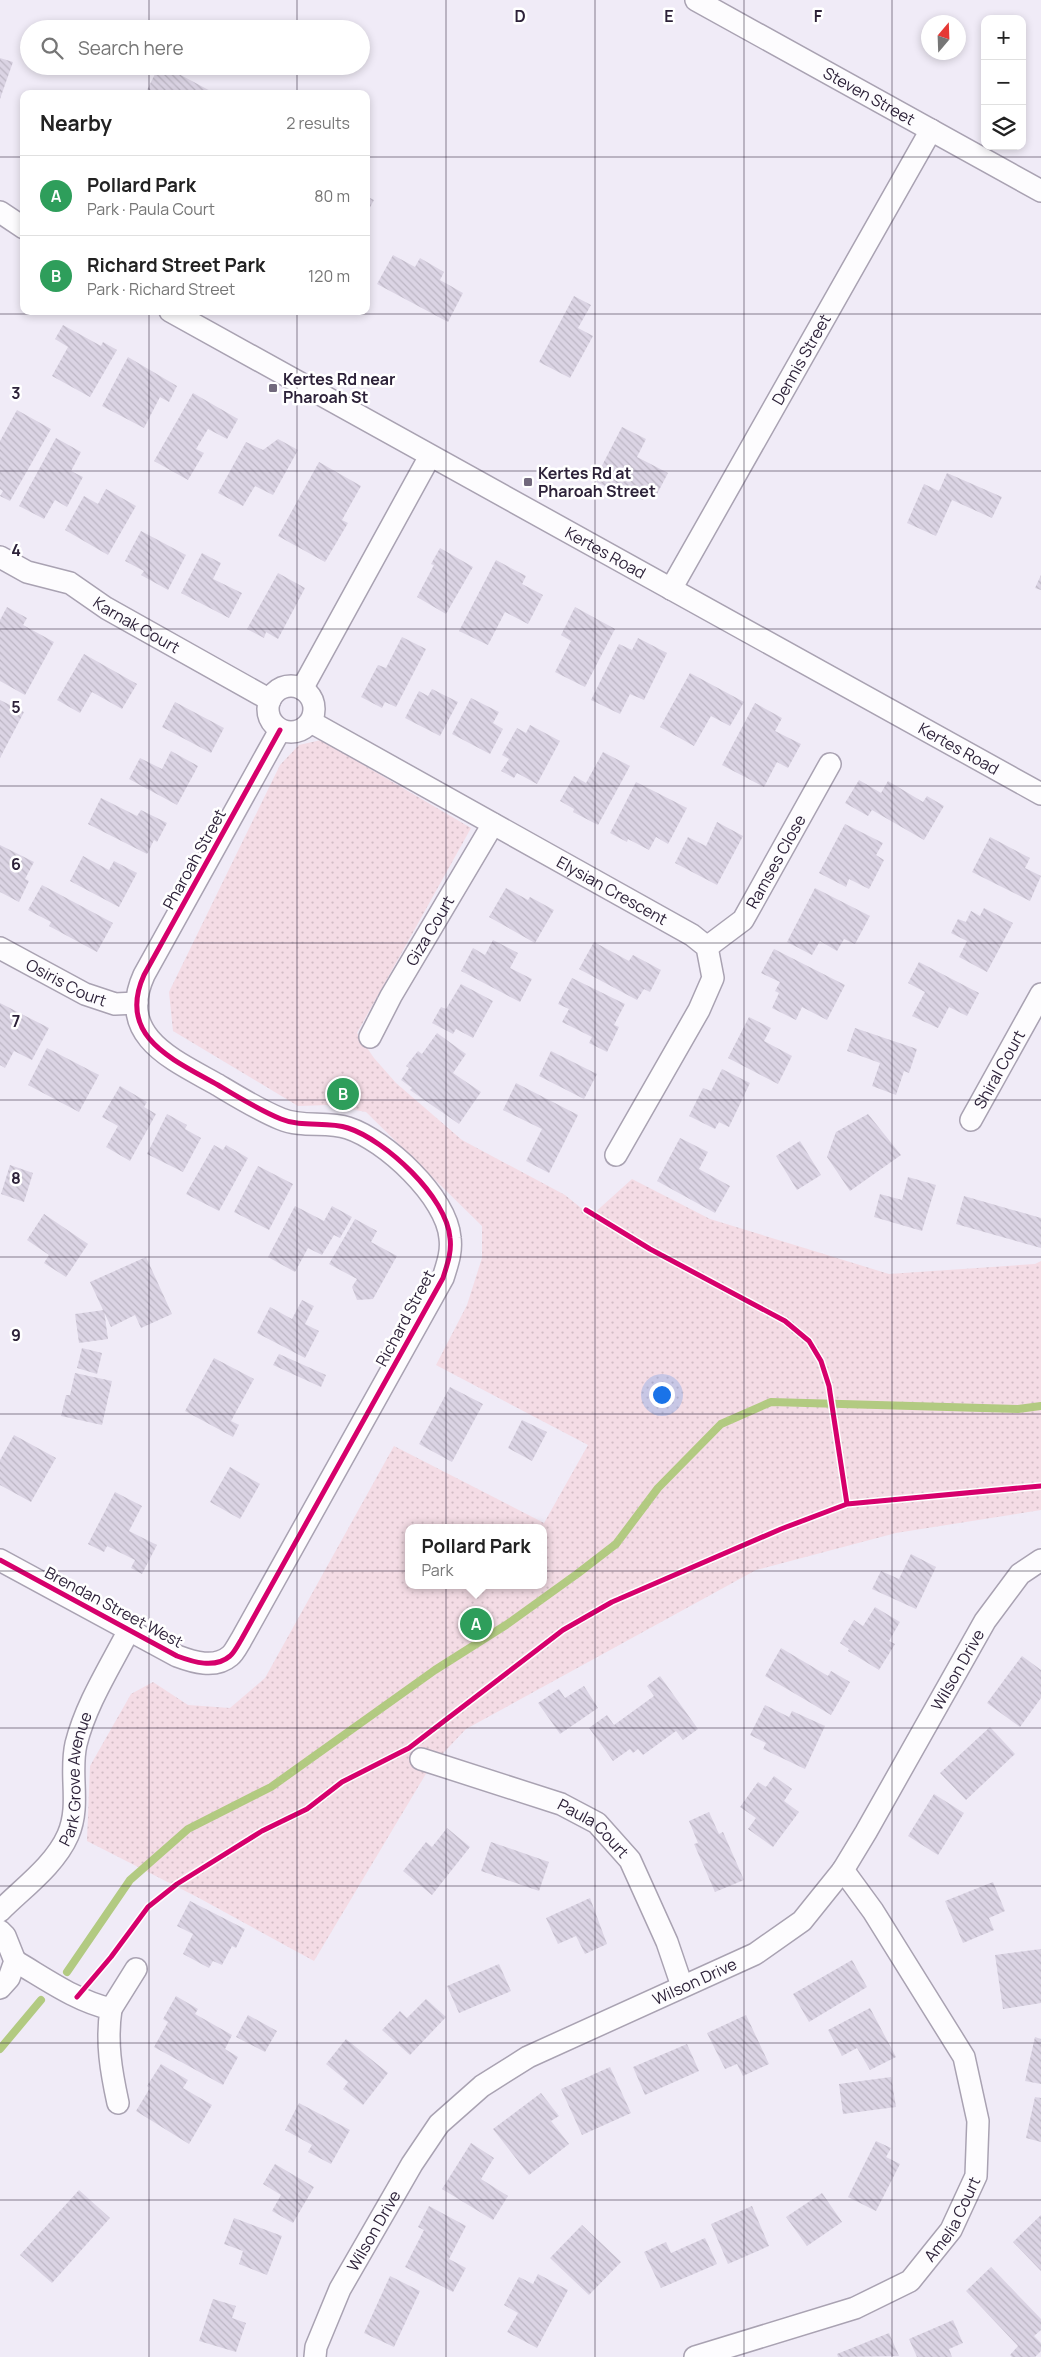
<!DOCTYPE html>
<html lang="en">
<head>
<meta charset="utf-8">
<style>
	:root { --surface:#fff; --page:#f2f2f2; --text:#222; --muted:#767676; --line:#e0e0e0; --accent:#7c3aed }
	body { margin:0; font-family:Manrope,sans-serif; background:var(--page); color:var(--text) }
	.controls { position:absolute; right:15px; top:15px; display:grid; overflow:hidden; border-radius:10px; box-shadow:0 2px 8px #0003 }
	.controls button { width:45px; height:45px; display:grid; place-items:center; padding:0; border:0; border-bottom:1px solid var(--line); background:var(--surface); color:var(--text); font:25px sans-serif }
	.compass { position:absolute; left:921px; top:15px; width:45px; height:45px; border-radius:50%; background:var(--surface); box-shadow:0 2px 8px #0003; rotate:19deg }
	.you { position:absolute; left:661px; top:1394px; width:18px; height:18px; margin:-12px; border:4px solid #fff; border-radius:50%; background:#1a73e8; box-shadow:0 0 0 8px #1a73e833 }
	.badge { display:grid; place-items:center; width:32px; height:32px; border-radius:50%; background:var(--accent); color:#fff; font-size:16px; font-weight:700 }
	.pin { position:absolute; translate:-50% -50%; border:2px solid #fff; box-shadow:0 1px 5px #0006 }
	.popup { position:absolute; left:405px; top:1524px; width:142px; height:65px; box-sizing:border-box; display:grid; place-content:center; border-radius:10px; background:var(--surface); filter:drop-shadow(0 1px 4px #0005); font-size:16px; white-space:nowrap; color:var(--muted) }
	.popup b { font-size:19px; color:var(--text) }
	.popup::after { content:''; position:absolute; left:50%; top:100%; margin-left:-10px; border:10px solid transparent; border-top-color:var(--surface) }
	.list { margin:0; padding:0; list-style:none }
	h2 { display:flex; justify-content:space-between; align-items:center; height:65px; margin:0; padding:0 20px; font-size:21px }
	h2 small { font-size:16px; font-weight:400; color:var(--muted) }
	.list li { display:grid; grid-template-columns:32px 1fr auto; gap:15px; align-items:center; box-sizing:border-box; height:80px; padding:0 20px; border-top:1px solid var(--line) }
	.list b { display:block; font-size:19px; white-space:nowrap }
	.list p { margin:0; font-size:16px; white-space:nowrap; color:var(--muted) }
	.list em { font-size:16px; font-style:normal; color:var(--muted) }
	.icon { flex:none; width:28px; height:28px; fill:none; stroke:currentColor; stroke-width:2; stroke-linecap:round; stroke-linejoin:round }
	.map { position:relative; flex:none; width:1041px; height:2357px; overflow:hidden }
	.search { position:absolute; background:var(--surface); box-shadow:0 2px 8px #0003; left:20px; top:20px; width:350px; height:55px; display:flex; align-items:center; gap:12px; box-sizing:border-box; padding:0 18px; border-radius:28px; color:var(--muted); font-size:19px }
	.panel { position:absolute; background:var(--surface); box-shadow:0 2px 8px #0003; left:20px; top:90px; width:350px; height:225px; border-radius:10px }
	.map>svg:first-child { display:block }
	.park { fill:url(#park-dots); fill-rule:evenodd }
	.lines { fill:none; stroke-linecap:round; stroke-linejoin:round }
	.stream { stroke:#b2ca81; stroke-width:8 }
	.building { fill:url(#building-back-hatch) }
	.minor-casing { stroke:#a9a2b2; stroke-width:24 }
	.minor { stroke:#fdfcfe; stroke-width:21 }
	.cycleway-casing { stroke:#fff; stroke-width:8 }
	.cycleway { stroke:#d6006c; stroke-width:5 }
	.grid { fill:none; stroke:#2d2239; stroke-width:1; stroke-opacity:0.55 }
	.poi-dot { fill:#71687c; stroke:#fff; stroke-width:2 }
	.labels { text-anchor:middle; stroke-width:5; stroke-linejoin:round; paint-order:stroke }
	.street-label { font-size:16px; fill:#2d2239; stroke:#fff }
	.poi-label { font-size:16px; font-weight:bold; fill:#2d2239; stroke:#fff; text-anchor:start }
	.grid-label { font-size:16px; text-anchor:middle; font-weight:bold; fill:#2d2239; stroke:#fff; stroke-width:5; stroke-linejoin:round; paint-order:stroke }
</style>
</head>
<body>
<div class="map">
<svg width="1041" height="2357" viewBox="0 0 1041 2357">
	<defs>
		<pattern id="park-dots" width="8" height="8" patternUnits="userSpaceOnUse" patternTransform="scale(1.25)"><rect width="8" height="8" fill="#f4dce5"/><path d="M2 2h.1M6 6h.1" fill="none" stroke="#d2bcc5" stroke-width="1.8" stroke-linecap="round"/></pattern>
		<pattern id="building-back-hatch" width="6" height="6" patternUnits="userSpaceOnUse" patternTransform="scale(1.25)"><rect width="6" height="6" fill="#dbd4e4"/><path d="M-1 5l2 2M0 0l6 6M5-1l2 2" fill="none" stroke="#bcb6c4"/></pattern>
	</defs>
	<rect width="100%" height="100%" fill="#f0ebf7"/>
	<path class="park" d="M321 740 471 828 357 1033 374 1058 396 1083 462 1140 565 1195 591 1216 632 1179 710 1219 889 1274 1035 1264 1041 1261V1510L896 1533 756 1570 466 1729 430 1767 314 1961 199 1898 87 1841 90 1766 131 1694 153 1682 188 1705 230 1708 265 1678 394 1446 544 1523 588 1445 436 1365 467 1305 482 1258V1226L366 1112 327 1105 298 1106 173 1031 169 992 280 765 299 745ZM408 1528H544V1585H408Z"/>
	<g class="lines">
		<path class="stream" d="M67 1972 130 1880 188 1829 271 1787 435 1670 506 1625 577 1574 616 1544 658 1488 721 1424 771 1402 1018 1409 1041 1406
			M0 2049 41 2000"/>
	</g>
	<path class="building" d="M0 58 13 62 0 99Z
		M159 66H164L216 94H145Z
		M366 196 374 200 366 215Z
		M393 255 415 267 420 258 444 272 440 280 463 293 448 322 377 284Z
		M574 296 591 305 578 328 593 336 570 378 539 362Z
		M63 325 101 346 103 342 117 350 90 397 52 376 68 347 55 339Z
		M128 357 177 386 169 402 160 397 144 428 102 406Z
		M193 393 238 419 227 439 208 429 196 449 204 453 188 480 154 461Z
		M17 410 51 429 10 501 0 496 3 491 0 489V441Z
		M622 427 646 439 637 457 668 473 656 496 648 492 643 500 624 490 622 494 594 481Z
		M56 438 81 452 71 471 83 477 67 507 55 500 44 519 19 506Z
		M278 439 298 450 273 495 255 486 243 506 218 493 246 442 263 450Z
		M319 462 361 486 342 520 348 523 325 562 278 536Z
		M947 473 1002 497 992 518 952 500 936 536 907 523 924 484 939 491Z
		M106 489 136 506 108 555 65 530 84 496 98 504Z
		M141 531 186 555 168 590 141 575 144 571 125 561Z
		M440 548 473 567 446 614 417 597 434 565 431 564Z
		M202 553 221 563 213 579 242 593 229 618 181 593Z
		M496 560 526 576 522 584 543 595 528 624 505 612 488 645 459 631Z
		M278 573 305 588 278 639 266 632 264 638 247 629Z
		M1041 575V590L1035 588Z
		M7 607 27 618 23 625 54 642 25 695 0 681V620Z
		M575 607 615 629 585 687 555 672 571 641 561 635Z
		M402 637 426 649 396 707 385 702 382 708 361 697 378 665 386 668Z
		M638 638 667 653 644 700 630 694 620 714 591 700 619 644 632 650Z
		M84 654 137 684 122 709 92 692 80 713 57 700Z
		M690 673 744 702 730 726 711 716 694 746 660 727Z
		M432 689 458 702 440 736 405 718 419 691 428 696Z
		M471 698 499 712 493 723 503 729 490 754 452 734Z
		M0 700 24 712 0 758Z
		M175 702 224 728 211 753 162 727Z
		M755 703 782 718 775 731 801 744 788 768 777 762 764 787 722 765Z
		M530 725 560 741 537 784 517 773 514 778 501 771 509 759 502 755 517 728 526 733Z
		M171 751 198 766 177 805 129 779 140 758 162 769Z
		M603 752 630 766 598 825 573 812 574 809 560 801 574 776 586 783Z
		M859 780 881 793 888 781 923 802 927 796 944 806 924 840 872 810 868 816 845 803Z
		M636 782 687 808 668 844 656 837 649 850 628 839 627 842 610 833Z
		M101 798 137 816 141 810 167 823 157 842 154 840 147 854 88 824Z
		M717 822 743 836 717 885 675 863 688 837 706 846Z
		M845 824 883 843 876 855 884 860 869 889 849 879 846 887 819 873Z
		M990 837 1030 858 1025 868 1041 876 1030 901 972 872Z
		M0 845 34 862 25 879 29 881 19 902 0 892Z
		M83 856 109 870 114 861 137 873 119 907 70 881Z
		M42 885 113 923 97 952 49 926 51 922 28 910Z
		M506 888 528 900 530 897 554 910 535 943 489 917Z
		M815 888 870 916 855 944 844 939 837 951 820 941 812 955 787 942Z
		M984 908 1013 923 987 972 959 957 967 941 951 933 958 919 966 922 971 911 980 916Z
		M493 940 518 953 510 968 532 979 520 1002 461 971 473 948 485 955Z
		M594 942 629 961 633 955 661 970 650 992 644 989 637 1000 579 969Z
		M774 949 845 985 827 1020 802 1007 796 1020 772 1008 779 993 775 991 780 982 761 973Z
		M919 962 979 993 967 1016 949 1007 938 1028 912 1016 925 992 908 983Z
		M572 978 625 1004 614 1025 619 1027 607 1052 589 1043 592 1037 562 1022 569 1009 558 1004Z
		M461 984 493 1001 473 1038 456 1029 453 1034 432 1023 441 1007 446 1009Z
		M0 1003 49 1028 32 1060 14 1051 5 1068 0 1065Z
		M749 1017 771 1028 764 1041 792 1056 778 1084 728 1058Z
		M855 1028 917 1049 909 1073 904 1071 896 1095 872 1086 880 1063 847 1051Z
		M437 1033 466 1054 453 1073 481 1092 459 1124 410 1090 412 1088 401 1080 409 1068 406 1066 418 1051 422 1054Z
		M47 1048 99 1075 79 1112 28 1085Z
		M551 1051 597 1074 584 1099 539 1076Z
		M722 1069 750 1083 729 1127 719 1122 715 1129 689 1116 703 1088 711 1091Z
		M516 1083 578 1115 549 1173 526 1161 542 1129 503 1110Z
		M120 1086 147 1102 144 1107 156 1114 130 1161 106 1147 118 1126 102 1117Z
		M167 1114 187 1125 185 1129 201 1138 183 1172 147 1154Z
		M868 1114 901 1155 850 1191 827 1157 836 1132Z
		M680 1138 708 1152 699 1169 730 1186 715 1213 657 1181Z
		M800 1141 821 1175 797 1190 776 1156Z
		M214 1145 223 1150 226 1145 248 1158 219 1211 186 1194Z
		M10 1165 33 1173 24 1202 1 1194Z
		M258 1166 293 1184 269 1230 234 1212Z
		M908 1177 936 1185 922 1231 874 1217 880 1194 902 1200Z
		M964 1196 1041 1218V1248L956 1224Z
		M295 1206 324 1221 332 1206 352 1217 340 1238 334 1235 322 1255 308 1248 295 1272 268 1257Z
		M44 1214 88 1244 66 1277 44 1263 49 1255 27 1240Z
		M355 1219 377 1231 371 1242 397 1256 373 1299 357 1300 352 1287 357 1279 329 1264Z
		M146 1257 172 1314 141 1328 135 1315 111 1327 90 1282Z
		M302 1300 314 1306 305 1324 319 1331 305 1358 257 1333 270 1307 292 1319Z
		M104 1310 108 1339 79 1343 75 1314Z
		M82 1348 102 1353 97 1374 77 1368Z
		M279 1354 326 1375 321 1387 273 1365Z
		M214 1358 254 1379 231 1421 239 1425 233 1437 185 1411Z
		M75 1373 112 1381 102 1425 61 1416 66 1395H70Z
		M450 1387 483 1404 452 1462 419 1444Z
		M522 1420 547 1432 532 1461 508 1448Z
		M14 1435 56 1458 31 1502 0 1485V1460Z
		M230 1467 260 1484 240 1519 210 1502Z
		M115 1492 142 1506 129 1531 157 1545 142 1574 131 1568 135 1560 107 1546 104 1552 88 1544Z
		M911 1554 936 1567 916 1609 872 1589 881 1571 899 1579Z
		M875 1607 900 1622 889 1641 895 1644 879 1670 848 1651 849 1649 840 1643 854 1620 863 1626Z
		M781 1648 828 1676 831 1671 850 1682 831 1715 765 1676Z
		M1022 1656 1041 1670V1698L1020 1727 987 1703Z
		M660 1676 698 1729 683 1740 676 1731 643 1755 638 1749 633 1753 630 1749 613 1761 589 1728 607 1715 614 1725 654 1696 647 1686Z
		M584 1686 598 1708 560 1734 538 1703 559 1689 565 1698Z
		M765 1705 789 1717 792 1711 825 1726 805 1769 763 1749 766 1743 750 1735Z
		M990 1727 1015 1754 966 1800 940 1773Z
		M774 1776 792 1789 784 1801 799 1812 773 1847 748 1829 756 1818 740 1807 758 1782 766 1787Z
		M934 1794 964 1813 938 1855 908 1836Z
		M709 1812 719 1834 723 1832 744 1880 715 1892 694 1844 698 1843 689 1821Z
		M447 1828 470 1847 432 1895 403 1871 426 1842 432 1847Z
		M491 1842 549 1862 539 1891 481 1871Z
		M993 1882 1005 1911 989 1918 994 1930 963 1943 945 1901Z
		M590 1898 607 1944 585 1954 576 1936 558 1944 546 1918Z
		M190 1901 245 1929 236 1948 232 1946 222 1965 213 1961 209 1968 183 1954 193 1934 177 1926Z
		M1041 1949V2003L1003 2009 995 1955Z
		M852 1960 867 1987 809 2022 793 1994Z
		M499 1964 511 1991 459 2013 447 1986Z
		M176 1996 198 2009 195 2014 232 2035 225 2049 238 2057 223 2085 154 2047 168 2022 163 2019Z
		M426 1999 446 2017 410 2055 382 2030 400 2011 407 2018Z
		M870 2008 896 2057 870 2070 857 2048 842 2056 828 2030Z
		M248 2015 277 2031 265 2052 236 2037Z
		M746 2015 769 2064 743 2076 737 2064 725 2069 707 2033Z
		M1035 2037 1041 2039V2084L1025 2081Z
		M346 2039 388 2073 363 2105 343 2089 348 2082 326 2064Z
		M687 2044 699 2071 645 2095 633 2067Z
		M161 2064 188 2080 183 2088 212 2105 189 2144 136 2111 150 2088 147 2086Z
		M610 2067 631 2113 582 2135 561 2089Z
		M891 2077 896 2107 843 2114 839 2084Z
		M541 2093 559 2116 551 2121 569 2144 529 2175 493 2129Z
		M1035 2097 1041 2098V2142L1026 2138Z
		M299 2103 350 2130 331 2164 308 2152 312 2145 285 2130Z
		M876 2141 891 2148 886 2157 900 2164 876 2211 848 2197Z
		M471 2143 494 2158 481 2179 508 2196 493 2220 442 2189Z
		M275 2164 314 2187 293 2223 272 2211 281 2195 263 2184Z
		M79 2190 110 2218 52 2283 20 2255Z
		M822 2193 842 2222 807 2246 786 2217Z
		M429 2206 466 2226 449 2259 466 2268 453 2292 405 2267 424 2230 418 2227Z
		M752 2206 769 2246 728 2264 711 2224Z
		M1041 2215V2271L1013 2242Z
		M234 2218 282 2236 267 2275 239 2264 243 2251 224 2244Z
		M582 2225 621 2262 589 2295 550 2258Z
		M705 2238 717 2264 661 2288 644 2252 666 2242 671 2253Z
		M991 2267 1041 2319V2330L1034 2336 1041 2343V2351L1035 2357H1012L1010 2355 1018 2346 966 2291Z
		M538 2274 568 2290 537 2348 507 2332 518 2313 504 2305 519 2277 533 2284Z
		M390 2276 420 2291 394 2347 364 2333Z
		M213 2299 236 2306 232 2318 246 2323 236 2352 199 2341Z
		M953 2320 963 2343 949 2349 952 2357H917L909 2339Z
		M889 2333 899 2356 838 2357 837 2354Z"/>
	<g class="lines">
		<defs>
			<g id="minor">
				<path id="s1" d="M696 0 1041 191"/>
				<path d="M0 212 24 228"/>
				<path id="s2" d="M170 311 1041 794"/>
				<path id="s3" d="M0 557 27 572 70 583 106 608 270 700"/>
				<path id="s4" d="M671 589 931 130"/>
				<circle cx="291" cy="709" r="23"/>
				<path d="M302 689 430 456"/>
				<path id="s5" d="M311 722 692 935 707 947 713 978 699 1010 616 1155"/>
				<path id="s6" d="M707 947 743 920 830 764"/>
				<path id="s7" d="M0 948 85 994 115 1004 137 1003"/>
				<path id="s8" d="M370 1037 391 996 493 824"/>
				<path id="s9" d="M971 1120 1041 994"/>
				<path d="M0 1560 177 1656C193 1662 215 1669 230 1656 234 1653 238 1645 241 1640L443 1278C447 1265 452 1252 450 1238 447 1197 385 1140 348 1128 327 1121 302 1128 281 1119 259 1110 238 1097 218 1085 174 1060 116 1037 144 975L280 730"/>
				<path id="s10" d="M421 1759 561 1804 597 1823 630 1860 667 1942 682 1986"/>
				<path id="s11" d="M0 1911C23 1888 55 1865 68 1835 81 1805 69 1774 76 1744 86 1704 110 1667 129 1630"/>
				<path d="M0 1931 5 1936 15 1961 9 1978 0 1988"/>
				<path d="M15 1961C46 1979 76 2001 111 2009 106 2042 111 2071 118 2103"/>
				<path d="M111 2009 136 1969"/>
				<path id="s12" d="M315 2357 316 2347 340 2289 412 2164 439 2124 482 2086 528 2057 755 1954 802 1921 843 1870 866 1832 985 1621 1020 1574 1041 1560"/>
				<path id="s13" d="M695 2357 855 2308 910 2281 951 2230 976 2176 978 2121 964 2057 873 1911 843 1870"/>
			</g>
		</defs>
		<use href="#minor" class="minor-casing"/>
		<use href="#minor" class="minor"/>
		<defs>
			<path id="cycleway" d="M586 1210 650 1249 785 1321 809 1341 821 1361 829 1386 847 1504
				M0 1560 177 1656C193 1662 215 1669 230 1656 234 1653 238 1645 241 1640L443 1278C447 1265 452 1252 450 1238 447 1197 385 1140 348 1128 327 1121 302 1128 281 1119 259 1110 238 1097 218 1085 174 1060 116 1037 144 975L280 730
				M77 1997 111 1957 148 1907 177 1884 262 1831 307 1809 342 1782 409 1748 563 1630 612 1602 781 1529 847 1504 1041 1486"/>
		</defs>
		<use href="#cycleway" class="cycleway-casing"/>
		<use href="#cycleway" class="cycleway"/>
	</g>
	<path class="grid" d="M149 0V29M297 0V29M446 0V2357M595 0V2357M744 0V2357M892 0V2357M149 66V94M297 66V94M0 157H24M366 157H1041M149 311V2357M297 311V2357M0 314H1041M0 471H1041M0 629H1041M0 786H1041M0 943H1041M0 1100H1041M0 1257H1041M0 1414H1041M0 1571H1041M0 1728H1041M0 1886H1041M0 2043H1041M0 2200H1041"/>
	<g class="poi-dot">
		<rect x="268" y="383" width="10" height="10" rx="2.5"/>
		<rect x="523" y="477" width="10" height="10" rx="2.5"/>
	</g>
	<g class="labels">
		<g class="street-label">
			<text dy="6" stroke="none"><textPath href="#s1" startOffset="198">Steven Street</textPath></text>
			<text dy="6" stroke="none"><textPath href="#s4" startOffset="264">Dennis Street</textPath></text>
			<text dy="6" stroke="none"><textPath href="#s2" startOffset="498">Kertes Road</textPath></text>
			<text dy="6" stroke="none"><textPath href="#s3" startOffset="154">Karnak Court</textPath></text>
			<text dy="6" stroke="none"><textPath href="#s2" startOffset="902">Kertes Road</textPath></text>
			<text transform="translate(194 859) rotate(-61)" y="6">Pharoah Street</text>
			<text dy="6" stroke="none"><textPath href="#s6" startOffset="112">Ramses Close</textPath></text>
			<text dy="6" stroke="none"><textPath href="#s5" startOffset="345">Elysian Crescent</textPath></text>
			<text dy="6" stroke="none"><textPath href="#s8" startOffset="122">Giza Court</textPath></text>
			<text dy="6" stroke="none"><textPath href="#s7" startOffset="75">Osiris Court</textPath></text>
			<text dy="6" stroke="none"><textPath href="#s9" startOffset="58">Shiral Court</textPath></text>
			<text transform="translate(405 1318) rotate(-62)" y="6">Richard Street</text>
			<text transform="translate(114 1607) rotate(28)" y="6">Brendan Street West</text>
			<text dy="6" stroke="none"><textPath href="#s12" startOffset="980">Wilson Drive</textPath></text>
			<text dy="6" stroke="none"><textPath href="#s11" startOffset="160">Park Grove Avenue</textPath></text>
			<text dy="6" stroke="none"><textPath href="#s10" startOffset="188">Paula Court</textPath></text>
			<text dy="6" stroke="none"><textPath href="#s12" startOffset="560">Wilson Drive</textPath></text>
			<text dy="6" stroke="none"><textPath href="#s13" startOffset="304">Amelia Court</textPath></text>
			<text dy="6" stroke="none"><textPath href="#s12" startOffset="140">Wilson Drive</textPath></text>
		</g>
		<g class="poi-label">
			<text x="283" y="385">Kertes Rd near<tspan x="283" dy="18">Pharoah St</tspan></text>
			<text x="538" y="479">Kertes Rd at<tspan x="538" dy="18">Pharoah Street</tspan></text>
		</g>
	</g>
	<g class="grid-label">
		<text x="520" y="22">D</text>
		<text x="669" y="22">E</text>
		<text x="818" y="22">F</text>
		<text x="16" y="399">3</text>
		<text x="16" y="556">4</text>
		<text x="16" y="713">5</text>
		<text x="16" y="870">6</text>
		<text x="16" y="1027">7</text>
		<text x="16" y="1184">8</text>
		<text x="16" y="1341">9</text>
	</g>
</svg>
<div class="controls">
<button>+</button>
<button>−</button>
<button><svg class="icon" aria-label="layers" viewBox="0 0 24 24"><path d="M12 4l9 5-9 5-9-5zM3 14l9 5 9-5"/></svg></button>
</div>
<svg class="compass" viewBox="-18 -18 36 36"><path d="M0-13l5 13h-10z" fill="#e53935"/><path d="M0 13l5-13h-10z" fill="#767676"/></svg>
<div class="you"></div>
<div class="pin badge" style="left:476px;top:1624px;background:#2e9e5b">A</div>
<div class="popup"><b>Pollard Park</b>Park</div>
<div class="pin badge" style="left:343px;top:1094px;background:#2e9e5b">B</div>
<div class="search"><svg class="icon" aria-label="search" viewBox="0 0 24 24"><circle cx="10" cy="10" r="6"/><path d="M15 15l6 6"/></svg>Search here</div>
<section class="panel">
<h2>Nearby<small>2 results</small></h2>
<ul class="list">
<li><span class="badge" style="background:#2e9e5b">A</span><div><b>Pollard Park</b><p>Park · Paula Court</p></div><em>80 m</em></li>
<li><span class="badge" style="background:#2e9e5b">B</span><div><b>Richard Street Park</b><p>Park · Richard Street</p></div><em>120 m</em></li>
</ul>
</section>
</div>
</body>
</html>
